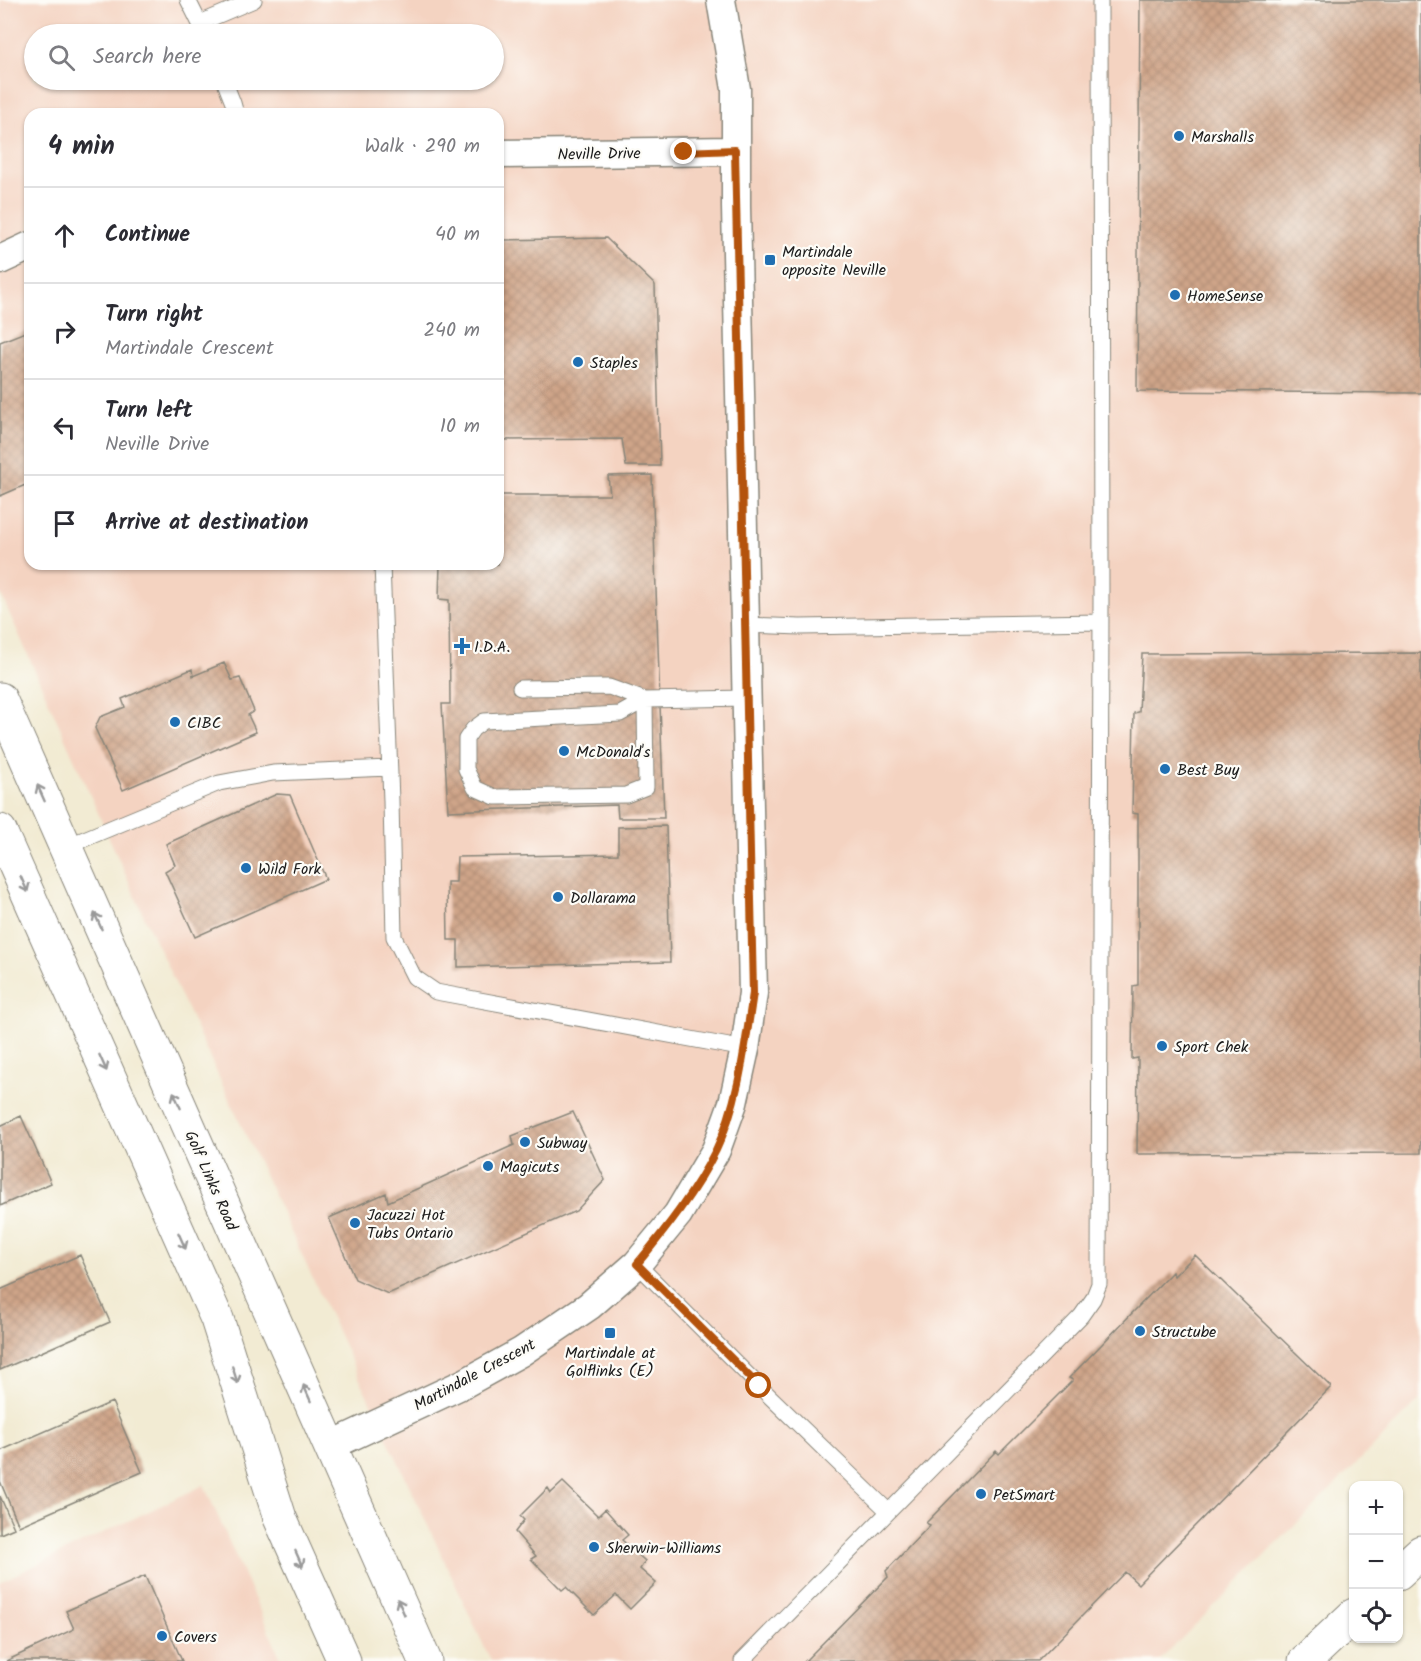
<!DOCTYPE html>
<html lang="en">
<head>
<meta charset="utf-8">
<style>
	:root { --surface:#fff; --page:#f2f2f3; --text:#2b2b33; --muted:#7c7c81; --line:#e1e1e2 }
	body { margin:0; font-family:Kalam,sans-serif; background:var(--page); color:var(--text) }
	.controls { position:absolute; right:18px; bottom:18px; display:grid; overflow:hidden; border-radius:12px; box-shadow:0 2px 4px #0004 }
	.controls button { width:54px; height:54px; display:grid; place-items:center; padding:0; border:0; border-bottom:2px solid var(--line); background:var(--surface); color:var(--text); font:30px sans-serif }
	.stop { position:absolute; width:18px; height:18px; margin:-14px; border:4px solid #b45309; border-radius:50%; background:#fff }
	.stop.end { background:#b45309; border-color:#fff; box-shadow:0 2px 6px #0008 }
	.list { margin:0; padding:0; list-style:none }
	h2 { display:flex; justify-content:space-between; align-items:center; height:78px; margin:0; padding:0 24px; font-size:26px }
	h2 small { font-size:20px; font-weight:400; color:var(--muted) }
	.list li { display:grid; grid-template-columns:39px 1fr auto; gap:18px; align-items:center; box-sizing:border-box; height:96px; padding:0 24px; border-top:2px solid var(--line) }
	.list b { display:block; font-size:22px; white-space:nowrap }
	.list p { margin:0; font-size:20px; white-space:nowrap; color:var(--muted) }
	.list em { font-size:20px; font-style:normal; color:var(--muted) }
	.icon { flex:none; width:33px; height:33px; fill:none; stroke:currentColor; stroke-width:2; stroke-linecap:round; stroke-linejoin:round }
	.map { position:relative; flex:none; width:1421px; height:1661px; overflow:hidden }
	.search { position:absolute; background:var(--surface); box-shadow:0 2px 4px #0004; left:24px; top:24px; width:480px; height:66px; display:flex; align-items:center; gap:15px; box-sizing:border-box; padding:0 21px; border-radius:33px; color:var(--muted); font-size:22px }
	.panel { position:absolute; background:var(--surface); box-shadow:0 2px 4px #0004; left:24px; top:108px; width:480px; height:462px; border-radius:18px }
	.map>svg:first-child { display:block }
	.built { fill:#f4d3c1; fill-rule:evenodd }
	.building { fill:url(#building-cross-hatch) }
	.lines { fill:none; stroke-linecap:round; stroke-linejoin:round }
	.service-casing { stroke:#878478; stroke-width:17 }
	.minor-casing { stroke:#878478; stroke-width:31 }
	.secondary-casing { stroke:#878478; stroke-width:35 }
	.motorway-casing { stroke:#878478; stroke-width:35 }
	.service { stroke:#fff; stroke-width:15 }
	.minor { stroke:#fff; stroke-width:28 }
	.secondary { stroke:#fff; stroke-width:33 }
	.motorway { stroke:#fff; stroke-width:33 }
	.oneway { stroke:#999 }
	.route { stroke:#b45309; stroke-width:8 }
	.poi-dot { fill:#1f6fb2; stroke:#fdfcf7; stroke-width:2 }
	.labels { text-anchor:middle; stroke-width:4.5; stroke-linejoin:round; paint-order:stroke }
	.poi-label { font-size:16px; fill:#1c1c1c; stroke:#fdfcf7; text-anchor:start }
	.street-label { font-size:16px; fill:#1c1c1c; stroke:#fdfcf7 }
</style>
</head>
<body>
<div class="map">
<svg width="1421" height="1661" viewBox="0 0 1421 1661">
	<defs>
		<pattern id="building-cross-hatch" width="8" height="8" patternUnits="userSpaceOnUse" patternTransform="scale(1.5)"><rect width="8" height="8" fill="#cfa589"/><path d="M0 0l8 8M0 8l8-8" fill="none" stroke="#b18d76"/></pattern>
	</defs>
	<rect width="100%" height="100%" fill="#fdfcf7"/>
	<filter id="ink" filterUnits="userSpaceOnUse"><feTurbulence type="fractalNoise" baseFrequency=".0167" numOctaves="2"/><feDisplacementMap in="SourceGraphic" scale="12" xChannelSelector="R" yChannelSelector="G"/><feConvolveMatrix kernelMatrix="1 2 1 2 8 2 1 2 1" color-interpolation-filters="sRGB"/></filter>
	<filter id="wash" filterUnits="userSpaceOnUse"><feTurbulence type="fractalNoise" baseFrequency=".008" numOctaves="4" result="noise"/><feDisplacementMap in="SourceGraphic" scale="24" xChannelSelector="R" yChannelSelector="G"/><feGaussianBlur stdDeviation="1.35" result="paint"/><feColorMatrix in="noise" values="0 0 0 0 0 0 0 0 0 0 0 0 0 0 0 0 0 1.4 0 .05"/><feComposite in="paint" operator="in"/></filter>
	<g filter="url(#wash)">
		<rect width="100%" height="100%" fill="#f2ebd3"/>
		<path class="built" d="M0 0H1421V1399L1159 1661H491L147 923 0 592ZM34 34H494V80H34ZM30 114H498V564H30Z
			M204 1485 282 1661H0V1582Z"/>
		<g id="blocks">
			<path class="building" d="M1140 0H1421V393L1137 391Z
				M606 238 655 285 660 466H626L622 439 498 440V240Z
				M30 330V483L0 496V342Z
				M652 475 664 818H618L617 805 448 811 442 704H450L449 600 439 599 440 564H498V495H610L608 476Z
				M1421 653V1153L1137 1154 1138 1058 1132 1059 1133 986 1138 985V814L1132 813 1134 713 1139 712 1142 654Z
				M224 663 232 680 240 678 254 711 248 715 256 732 123 790 95 728 100 717 125 707 122 699 192 669 193 676Z
				M277 794 290 795 326 879 195 937 165 871 175 865 166 844Z
				M666 826 670 962 458 967V940H448L447 882H456L457 857 618 854V827Z
				M573 1112 605 1180 576 1211 388 1294 355 1279 329 1218 386 1193 388 1202 514 1145 512 1136Z
				M21 1116 51 1183 0 1206V1126Z
				M80 1255 110 1322 0 1370V1290Z
				M1195 1255 1331 1387 1138 1584 1125 1572 1038 1661H805L888 1577 886 1571 930 1525 926 1523 996 1451 999 1454 1073 1380 1069 1378 1172 1272 1174 1276Z
				M112 1402 142 1472 19 1526 0 1481V1451Z
				M563 1482 598 1516 605 1509 628 1535 622 1540 645 1561 640 1569 656 1583 630 1609 616 1595 594 1615 566 1587 562 1590 531 1559 536 1556 515 1532 524 1520 520 1516 548 1488 551 1493Z
				M0 1496 14 1528 0 1534Z
				M145 1576 182 1661H6L74 1629 66 1611Z"/>
		</g>
	</g>
	<g filter="url(#ink)">
		<use href="#blocks" fill-opacity="0" stroke="#878478" stroke-width="1.5"/>
		<g class="lines">
			<defs>
				<path id="service" d="M188 0 205 34
					M200 23 254 0
					M224 80 233 103 236 114
					M382 564 391 801 394 937 414 977 436 992 745 1049
					M745 625 800 627 1101 622
					M520 688 609 687 645 700 746 698
					M645 700 646 787 626 795 495 797 475 788 466 769V739L473 729 484 721 620 714Z
					M65 847 219 783 273 773 389 768
					M637 1264 759 1386 888 1511
					M742 1661 1081 1316 1093 1299 1099 1284 1101 600 1100 0"/>
				<path id="minor" d="M498 154 735 151
					M0 260 30 246
					M330 1446 465 1383 521 1352 589 1306 637 1264 678 1214 716 1150 733 1103 745 1049 753 993 736 207V89L721 0"/>
				<path id="secondary" d="M0 699 425 1661
					M0 831 217 1319 280 1518 344 1661"/>
				<path id="motorway" d="M1398 1573 1421 1552
					M1305 1661 1354 1615"/>
			</defs>
			<use href="#service" class="service-casing"/>
			<use href="#minor" class="minor-casing"/>
			<use href="#secondary" class="secondary-casing"/>
			<use href="#motorway" class="motorway-casing"/>
			<use href="#service" class="service"/>
			<use href="#minor" class="minor"/>
			<use href="#secondary" class="secondary"/>
			<use href="#motorway" class="motorway"/>
		</g>
		<defs><path id="oneway-shaft" d="M-6 0H5M1.5-3L5.5 0L1.5 3" fill="none" stroke-width="1.6" stroke-linecap="round" stroke-linejoin="round" transform="scale(1.5)"/></defs>
		<g class="oneway">
			<use href="#oneway-shaft" transform="translate(41 793) rotate(-114)"/>
			<use href="#oneway-shaft" transform="translate(24 884) rotate(66)"/>
			<use href="#oneway-shaft" transform="translate(98 921) rotate(-114)"/>
			<use href="#oneway-shaft" transform="translate(103 1063) rotate(66)"/>
			<use href="#oneway-shaft" transform="translate(177 1100) rotate(-114)"/>
			<use href="#oneway-shaft" transform="translate(182 1241) rotate(66)"/>
			<use href="#oneway-shaft" transform="translate(235 1375) rotate(72)"/>
			<use href="#oneway-shaft" transform="translate(307 1393) rotate(-114)"/>
			<use href="#oneway-shaft" transform="translate(299 1559) rotate(66)"/>
			<use href="#oneway-shaft" transform="translate(401 1607) rotate(-114)"/>
		</g>
	</g>
	<g class="lines" filter="url(#ink)">
		<path class="route" d="M684 152 735 150 753 993C745 1046 739 1102 716 1150 695 1192 667 1228 637 1264L759 1386"/>
	</g>
	<g class="poi-dot">
		<circle cx="1179" cy="136" r="6"/>
		<rect x="764" y="254" width="12" height="12" rx="3"/>
		<circle cx="1175" cy="295" r="6"/>
		<circle cx="578" cy="362" r="6"/>
		<path d="M459 637h6v6h6v6h-6v6h-6v-6h-6v-6h6z"/>
		<circle cx="175" cy="722" r="6"/>
		<circle cx="564" cy="751" r="6"/>
		<circle cx="1165" cy="769" r="6"/>
		<circle cx="246" cy="868" r="6"/>
		<circle cx="558" cy="897" r="6"/>
		<circle cx="1162" cy="1046" r="6"/>
		<circle cx="525" cy="1142" r="6"/>
		<circle cx="488" cy="1166" r="6"/>
		<circle cx="355" cy="1223" r="6"/>
		<circle cx="1140" cy="1331" r="6"/>
		<rect x="604" y="1327" width="12" height="12" rx="3"/>
		<circle cx="981" cy="1494" r="6"/>
		<circle cx="594" cy="1547" r="6"/>
		<circle cx="162" cy="1636" r="6"/>
	</g>
	<g class="labels">
		<g class="poi-label">
			<text x="1191" y="142">Marshalls</text>
			<text x="782" y="257">Martindale<tspan x="782" dy="18">opposite Neville</tspan></text>
			<text x="1187" y="301">HomeSense</text>
			<text x="590" y="368">Staples</text>
			<text x="474" y="652">I.D.A.</text>
			<text x="187" y="728">CIBC</text>
			<text x="576" y="757">McDonald's</text>
			<text x="1177" y="775">Best Buy</text>
			<text x="258" y="874">Wild Fork</text>
			<text x="570" y="903">Dollarama</text>
			<text x="1174" y="1052">Sport Chek</text>
			<text x="537" y="1148">Subway</text>
			<text x="500" y="1172">Magicuts</text>
			<text x="367" y="1220">Jacuzzi Hot<tspan x="367" dy="18">Tubs Ontario</tspan></text>
			<text x="1152" y="1337">Structube</text>
			<text x="610" y="1358" text-anchor="middle">Martindale at<tspan x="610" dy="18">Golflinks (E)</tspan></text>
			<text x="993" y="1500">PetSmart</text>
			<text x="606" y="1553">Sherwin-Williams</text>
			<text x="174" y="1642">Covers</text>
		</g>
		<g class="street-label">
			<text transform="translate(599 153) rotate(-1)" y="6">Neville Drive</text>
			<text transform="translate(212 1180) rotate(66)" y="6">Golf Links Road</text>
			<text transform="translate(474 1374) rotate(-28)" y="6">Martindale Crescent</text>
		</g>
	</g>
</svg>
<div class="controls">
<button>+</button>
<button>−</button>
<button><svg class="icon" aria-label="locate" viewBox="0 0 24 24"><circle cx="12" cy="12" r="6"/><path d="M12 2v4M12 18v4M2 12h4M18 12h4"/></svg></button>
</div>
<div class="stop" style="left:759px;top:1386px"></div>
<div class="stop end" style="left:684px;top:152px"></div>
<div class="search"><svg class="icon" aria-label="search" viewBox="0 0 24 24"><circle cx="10" cy="10" r="6"/><path d="M15 15l6 6"/></svg>Search here</div>
<section class="panel">
<h2>4 min<small>Walk · 290 m</small></h2>
<ul class="list">
<li><svg class="icon" aria-label="ahead" viewBox="0 0 24 24"><path d="M12 20V5M6 11l6-6 6 6"/></svg><div><b>Continue</b></div><em>40 m</em></li>
<li><svg class="icon" aria-label="right" viewBox="0 0 24 24"><path d="M7 20v-9h11M14 6l5 5-5 5"/></svg><div><b>Turn right</b><p>Martindale Crescent</p></div><em>240 m</em></li>
<li><svg class="icon" aria-label="left" viewBox="0 0 24 24"><path d="M17 20v-9H6M10 6l-5 5 5 5"/></svg><div><b>Turn left</b><p>Neville Drive</p></div><em>10 m</em></li>
<li><svg class="icon" aria-label="arrive" viewBox="0 0 24 24"><path d="M6 21V4h12l-3 4 3 4H6"/></svg><div><b>Arrive at destination</b></div></li>
</ul>
</section>
</div>
</body>
</html>
